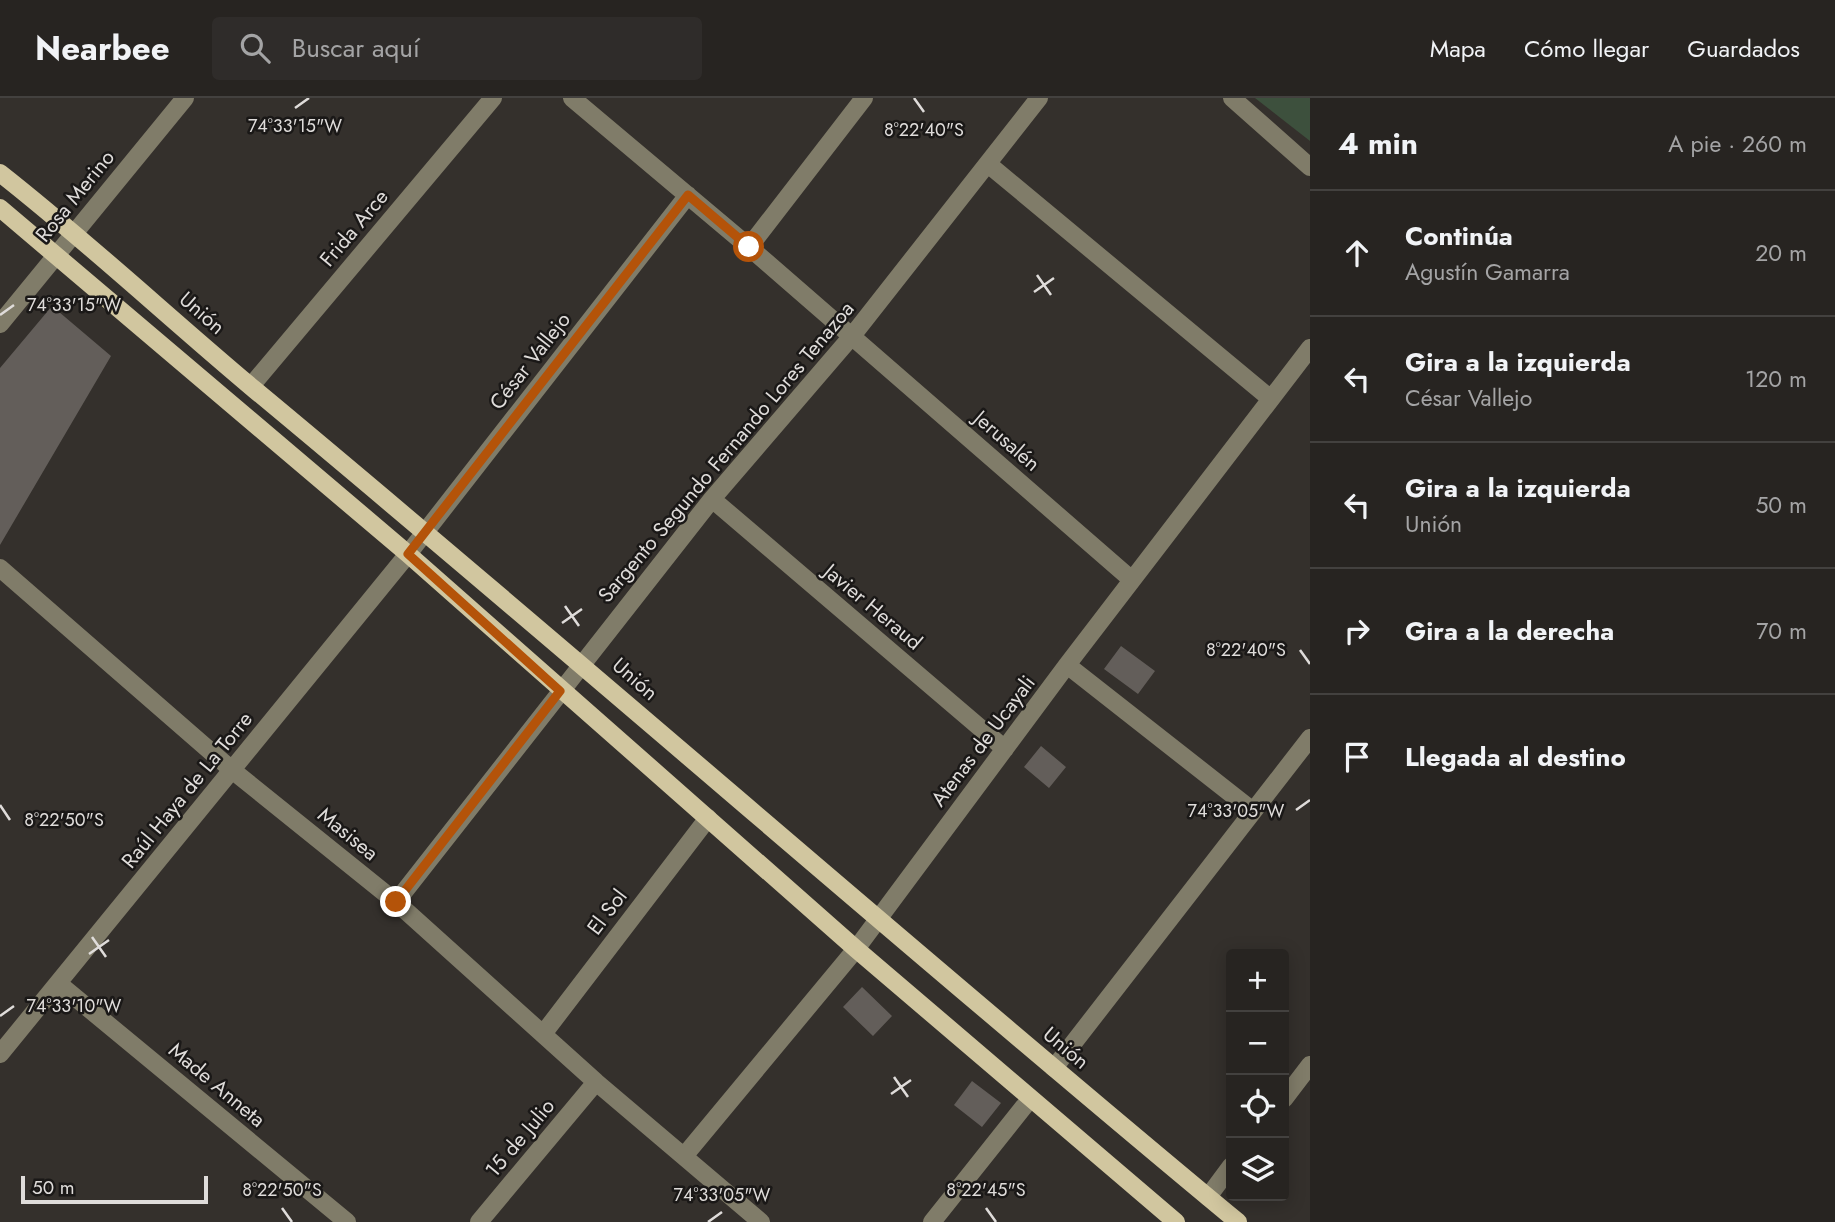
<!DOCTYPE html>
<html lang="es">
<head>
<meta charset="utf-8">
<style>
	:root { --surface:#272421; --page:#2f2c2a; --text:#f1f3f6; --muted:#a4a4a5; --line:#43413f }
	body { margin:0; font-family:Jost,sans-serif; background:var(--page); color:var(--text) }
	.controls { position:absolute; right:21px; bottom:21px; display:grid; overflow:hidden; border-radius:7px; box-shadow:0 4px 18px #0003 }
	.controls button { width:63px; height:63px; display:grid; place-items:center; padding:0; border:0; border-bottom:2px solid var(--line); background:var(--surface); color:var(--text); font:35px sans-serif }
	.scale { position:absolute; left:21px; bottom:18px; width:187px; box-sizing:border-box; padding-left:7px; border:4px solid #dfdcda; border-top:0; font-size:19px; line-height:24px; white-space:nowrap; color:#dfdcda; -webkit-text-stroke:5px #1a1817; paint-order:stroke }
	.stop { position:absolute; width:21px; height:21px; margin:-16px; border:5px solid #b45309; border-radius:50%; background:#fff }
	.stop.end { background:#b45309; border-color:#fff; box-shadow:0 2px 7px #0008 }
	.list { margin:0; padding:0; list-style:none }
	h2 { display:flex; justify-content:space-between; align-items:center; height:91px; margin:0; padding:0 28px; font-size:30px }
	h2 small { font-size:23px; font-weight:400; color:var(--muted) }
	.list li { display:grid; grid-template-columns:46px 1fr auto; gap:21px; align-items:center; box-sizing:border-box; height:126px; padding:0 28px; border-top:2px solid var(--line) }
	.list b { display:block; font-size:26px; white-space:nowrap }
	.list p { margin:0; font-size:23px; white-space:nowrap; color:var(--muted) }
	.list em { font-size:23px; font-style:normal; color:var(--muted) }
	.icon { flex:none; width:38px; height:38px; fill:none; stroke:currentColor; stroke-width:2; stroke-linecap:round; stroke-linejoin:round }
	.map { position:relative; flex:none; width:1310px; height:1124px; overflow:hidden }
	header { display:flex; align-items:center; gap:42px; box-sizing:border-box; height:98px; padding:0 35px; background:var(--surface); border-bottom:2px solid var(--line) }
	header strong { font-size:33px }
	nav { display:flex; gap:38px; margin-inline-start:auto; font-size:24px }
	.search { width:490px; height:63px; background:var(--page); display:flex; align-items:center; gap:18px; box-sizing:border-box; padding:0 24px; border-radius:7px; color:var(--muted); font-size:26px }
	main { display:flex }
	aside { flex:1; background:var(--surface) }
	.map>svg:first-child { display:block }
	.green { fill:#3d503d }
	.building { fill:#635e5a }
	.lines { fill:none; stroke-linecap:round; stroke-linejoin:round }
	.minor { stroke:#807c69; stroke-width:18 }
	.major { stroke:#d1c69f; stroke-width:18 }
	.route { stroke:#b45309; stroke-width:9 }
	.ticks { fill:none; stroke:#dfdcda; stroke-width:2.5 }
	.labels { text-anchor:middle; stroke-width:5; stroke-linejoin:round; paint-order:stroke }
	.street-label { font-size:21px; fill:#dfdcda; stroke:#1a1817 }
	.ticks-label { font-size:18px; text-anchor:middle; fill:#dfdcda; stroke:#1a1817; stroke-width:5; stroke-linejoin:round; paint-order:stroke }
</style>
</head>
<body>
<header>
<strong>Nearbee</strong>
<div class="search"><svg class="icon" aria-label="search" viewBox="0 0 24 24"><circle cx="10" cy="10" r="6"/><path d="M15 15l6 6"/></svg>Buscar aquí</div>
<nav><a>Mapa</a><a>Cómo llegar</a><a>Guardados</a></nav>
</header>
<main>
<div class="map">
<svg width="1310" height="1124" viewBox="0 0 1310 1124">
	<rect width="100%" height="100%" fill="#34302c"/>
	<path class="green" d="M1255 0H1310V43Z"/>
	<path class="building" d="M52 208 111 258 0 447V270Z
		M1121 548 1155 573 1138 596 1104 571Z
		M1041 648 1066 669 1049 690 1024 669Z
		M862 889 892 918 873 938 843 909Z
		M972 983 1001 1005 982 1029 954 1007Z"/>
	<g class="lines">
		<path class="minor" d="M572 0 749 149 1132 482
			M1232 0 1310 69
			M988 66 1271 301
			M749 149 864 0
			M0 226 185 0
			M251 288 493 0
			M712 401 1005 651
			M0 470 232 672 396 804 596 984 761 1124
			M1067 567 1253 713
			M396 804 712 401 852 238 1039 0
			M59 886 347 1124
			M543 936 708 720
			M0 956 408 456 688 97
			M1054 970 1310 640
			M1284 1001 1310 967
			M685 1057 856 851 1067 567 1310 250
			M1208 1099 1231 1068
			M479 1124 596 984
			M932 1124 1030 1001"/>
		<path class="major" d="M0 75C88 144 169 220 255 292 585 566 907 850 1238 1124
			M0 110 408 456 856 851 1176 1124"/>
	</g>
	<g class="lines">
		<path class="route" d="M396 804 560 593 408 456 688 97 749 149"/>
	</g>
	<path class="ticks" d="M914 0 924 14M295 10 309 0M1037 177 1051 197M1034 194 1054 180M0 217 14 207M565 508 579 528M562 525 582 511M1300 552 1310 566M0 707 10 722M1296 712 1310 702M92 839 106 859M89 856 109 842M0 918 14 908M894 979 908 999M891 996 911 982M282 1110 292 1124M986 1110 996 1124M708 1124 722 1114"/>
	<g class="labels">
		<g class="street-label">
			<text transform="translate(75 98) rotate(-51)" y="7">Rosa Merino</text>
			<text transform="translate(354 130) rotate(-50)" y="7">Frida Arce</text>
			<text transform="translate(202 215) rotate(41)" y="7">Unión</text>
			<text transform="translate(530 263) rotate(-52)" y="7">César Vallejo</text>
			<text transform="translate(1007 343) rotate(41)" y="7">Jerusalén</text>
			<text transform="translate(726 354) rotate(-50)" y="7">Sargento Segundo Fernando Lores Tenazoa</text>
			<text transform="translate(873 509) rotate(40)" y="7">Javier Heraud</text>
			<text transform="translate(635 581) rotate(41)" y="7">Unión</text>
			<text transform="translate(983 643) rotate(-53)" y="7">Atenas de Ucayali</text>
			<text transform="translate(187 692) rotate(-51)" y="7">Raúl Haya de La Torre</text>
			<text transform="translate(348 736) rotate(39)" y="7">Masisea</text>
			<text transform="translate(607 814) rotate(-53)" y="7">El Sol</text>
			<text transform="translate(1066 950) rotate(40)" y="7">Unión</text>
			<text transform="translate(217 987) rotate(40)" y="7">Made Anneta</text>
			<text transform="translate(520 1040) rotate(-50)" y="7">15 de Julio</text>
		</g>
	</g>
	<g class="ticks-label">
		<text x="295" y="34">74°33'15"W</text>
		<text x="924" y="38">8°22'40"S</text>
		<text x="74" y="213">74°33'15"W</text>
		<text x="1246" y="558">8°22'40"S</text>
		<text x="1236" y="719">74°33'05"W</text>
		<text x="64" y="728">8°22'50"S</text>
		<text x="74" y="914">74°33'10"W</text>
		<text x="282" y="1098">8°22'50"S</text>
		<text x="986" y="1098">8°22'45"S</text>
		<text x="722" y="1103">74°33'05"W</text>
	</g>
</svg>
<div class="controls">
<button>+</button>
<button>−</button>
<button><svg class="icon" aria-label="locate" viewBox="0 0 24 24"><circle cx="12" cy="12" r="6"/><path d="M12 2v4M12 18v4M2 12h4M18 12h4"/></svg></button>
<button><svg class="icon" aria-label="layers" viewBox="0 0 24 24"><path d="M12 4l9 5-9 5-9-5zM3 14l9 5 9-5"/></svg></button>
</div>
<div class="scale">50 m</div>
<div class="stop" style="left:749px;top:149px"></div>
<div class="stop end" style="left:396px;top:804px"></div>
</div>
<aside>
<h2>4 min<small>A pie · 260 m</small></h2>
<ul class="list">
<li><svg class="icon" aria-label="ahead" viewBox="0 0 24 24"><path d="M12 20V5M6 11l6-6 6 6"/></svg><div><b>Continúa</b><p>Agustín Gamarra</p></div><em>20 m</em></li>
<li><svg class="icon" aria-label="left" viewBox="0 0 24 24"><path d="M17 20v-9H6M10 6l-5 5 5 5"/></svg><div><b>Gira a la izquierda</b><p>César Vallejo</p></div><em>120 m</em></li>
<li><svg class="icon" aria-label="left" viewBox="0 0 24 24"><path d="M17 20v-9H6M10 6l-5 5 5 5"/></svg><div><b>Gira a la izquierda</b><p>Unión</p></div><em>50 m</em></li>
<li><svg class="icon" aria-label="right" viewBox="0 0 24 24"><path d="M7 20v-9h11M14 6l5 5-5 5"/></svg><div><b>Gira a la derecha</b></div><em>70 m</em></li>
<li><svg class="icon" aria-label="arrive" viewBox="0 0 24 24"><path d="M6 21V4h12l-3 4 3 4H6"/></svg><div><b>Llegada al destino</b></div></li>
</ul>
</aside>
</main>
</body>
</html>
